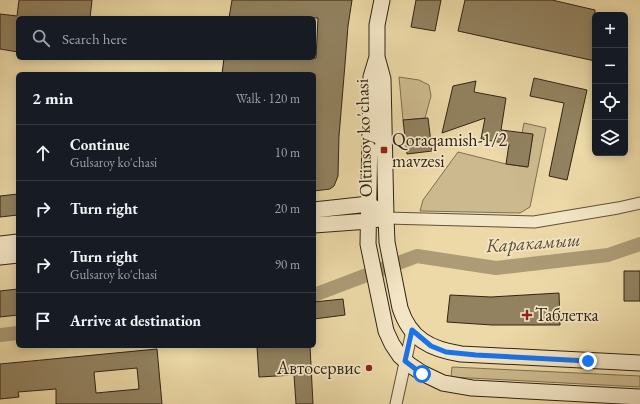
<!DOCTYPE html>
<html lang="en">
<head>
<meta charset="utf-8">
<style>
	:root { --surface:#171b24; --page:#242831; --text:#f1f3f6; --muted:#9ea1a6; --line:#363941 }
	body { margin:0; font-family:"EB Garamond",serif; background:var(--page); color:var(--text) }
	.controls { position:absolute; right:12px; top:12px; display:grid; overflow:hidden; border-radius:6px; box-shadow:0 2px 10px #0003 }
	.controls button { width:36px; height:36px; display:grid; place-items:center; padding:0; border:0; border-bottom:1px solid var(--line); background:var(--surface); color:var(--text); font:20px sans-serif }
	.stop { position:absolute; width:12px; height:12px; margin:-9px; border:3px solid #1a73e8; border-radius:50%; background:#fff }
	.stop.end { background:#1a73e8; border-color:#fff; box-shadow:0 1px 4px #0008 }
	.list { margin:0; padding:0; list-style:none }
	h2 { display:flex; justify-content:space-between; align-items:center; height:52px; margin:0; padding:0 16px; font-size:17px }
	h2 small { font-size:13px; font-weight:400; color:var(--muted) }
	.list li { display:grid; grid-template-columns:26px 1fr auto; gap:12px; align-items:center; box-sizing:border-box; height:56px; padding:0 16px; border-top:1px solid var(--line) }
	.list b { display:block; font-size:15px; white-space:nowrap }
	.list p { margin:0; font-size:13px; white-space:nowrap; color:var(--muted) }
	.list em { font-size:13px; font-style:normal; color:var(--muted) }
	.icon { flex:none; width:22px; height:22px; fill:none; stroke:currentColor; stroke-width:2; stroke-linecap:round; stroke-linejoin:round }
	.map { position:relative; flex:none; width:640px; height:404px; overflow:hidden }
	.search { position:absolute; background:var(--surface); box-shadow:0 2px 10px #0003; left:16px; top:16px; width:300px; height:44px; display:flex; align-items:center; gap:10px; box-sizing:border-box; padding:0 14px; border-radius:6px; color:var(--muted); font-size:15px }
	.panel { position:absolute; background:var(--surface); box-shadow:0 2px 10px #0003; left:16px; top:72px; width:300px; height:276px; border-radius:6px }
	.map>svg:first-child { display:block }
	.green { fill:#ccba8e; stroke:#7e6f50 }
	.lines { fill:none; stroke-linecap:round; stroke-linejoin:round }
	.canal { stroke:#ac9b75; stroke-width:14 }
	.building { fill:#928260; stroke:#312413; fill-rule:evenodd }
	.street-casing { stroke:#605138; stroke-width:13 }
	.secondary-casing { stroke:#312413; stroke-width:17 }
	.street { stroke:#f3e6c6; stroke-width:11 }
	.secondary { stroke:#f3e6c6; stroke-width:15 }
	.route { stroke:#1a73e8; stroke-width:5 }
	.poi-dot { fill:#8f2418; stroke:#f3e6c6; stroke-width:1.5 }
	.labels { text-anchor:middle; stroke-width:3.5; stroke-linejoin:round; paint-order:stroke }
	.street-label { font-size:18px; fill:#312413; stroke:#f3e6c6 }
	.poi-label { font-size:18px; fill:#312413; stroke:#f3e6c6; text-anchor:start }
	.water-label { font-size:19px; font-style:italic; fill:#5c4e35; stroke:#f3e6c6 }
</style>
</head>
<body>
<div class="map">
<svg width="640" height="404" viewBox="0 0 640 404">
	<rect width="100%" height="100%" fill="#ecd9a7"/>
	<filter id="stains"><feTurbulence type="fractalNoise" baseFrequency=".005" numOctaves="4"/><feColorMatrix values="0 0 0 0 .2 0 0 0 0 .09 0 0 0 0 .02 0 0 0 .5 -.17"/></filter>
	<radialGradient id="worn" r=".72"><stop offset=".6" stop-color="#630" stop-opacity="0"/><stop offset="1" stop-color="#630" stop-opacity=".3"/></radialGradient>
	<path class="green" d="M399 77 419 80 429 85 431 96 425 118 403 120Z
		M524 123 546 128 530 207 520 213 420 211 423 200 458 152 506 164 527 167 533 135 522 133Z
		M452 367 640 376V387L451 377Z"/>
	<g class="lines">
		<path class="canal" d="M314 295 417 256 496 268 608 255 640 244
			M0 335 18 333"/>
	</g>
	<path class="building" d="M19 0H92L90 18H18V52L0 49V14L17 16Z
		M232 0H352L348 26 345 64 339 136 338 176 334 186 330 189 314 191 315 74H222L224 58H316L318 18H229Z
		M416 0H441L435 31 411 27Z
		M465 0H552L595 10V61L458 31Z
		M534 78 587 90 567 180 549 176 564 103 530 96Z
		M476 81 474 92 506 98 501 130 533 134 528 167 506 164 509 144 481 139 485 118 442 133 453 86Z
		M428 118 432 151 407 154 403 120Z
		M18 194V215L0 217V196Z
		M624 271H640V301H624Z
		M18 289V315L0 317V291Z
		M559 293 560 325H492L447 322 450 295 491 297Z
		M343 299 345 315 314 319V302Z
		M282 346H310L313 404H296L294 375 259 377 257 347Z
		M157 349 162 404H56V389L18 392 19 397 0 399V364ZM137 368 139 389 96 393 94 372Z"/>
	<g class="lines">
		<defs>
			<path id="street" d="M386 218 534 222 618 208 640 203
				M396 404 412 331"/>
			<path id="secondary" d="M382 0 377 25V57L371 77 368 244 386 331 392 344 400 356 410 365 422 373 443 383 472 388 640 397
				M377 57 383 79 386 218 387 242 400 308C410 339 430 349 461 354L640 363
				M314 210 369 204 376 209
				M314 225 369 221 379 219
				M0 244 18 242
				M0 257 18 255"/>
		</defs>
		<use href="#street" class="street-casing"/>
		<use href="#secondary" class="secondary-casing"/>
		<use href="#street" class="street"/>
		<use href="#secondary" class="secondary"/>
	</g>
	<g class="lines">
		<path class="route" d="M422 374 405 361 412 330 431 346 446 352 476 355 588 361"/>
	</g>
	<g class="poi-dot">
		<rect x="380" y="146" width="8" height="8" rx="2"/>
		<path d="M525 309h4v4h4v4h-4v4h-4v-4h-4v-4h4z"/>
		<circle cx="369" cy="368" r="4"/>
	</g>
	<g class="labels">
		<g class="street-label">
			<text transform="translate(364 138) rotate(-92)" y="6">Oltinsoy ko'chasi</text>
		</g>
		<g class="poi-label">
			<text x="392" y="146">Qoraqamish-1/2<tspan x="392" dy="21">mavzesi</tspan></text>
			<text x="535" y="321">Таблетка</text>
			<text x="361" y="374" text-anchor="end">Автосервис</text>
		</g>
		<g class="water-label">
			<text transform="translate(533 242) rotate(-4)" y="7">Каракамыш</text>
		</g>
	</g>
	<rect width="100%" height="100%" filter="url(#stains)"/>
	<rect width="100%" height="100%" fill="url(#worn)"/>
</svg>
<div class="controls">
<button>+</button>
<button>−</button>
<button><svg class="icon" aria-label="locate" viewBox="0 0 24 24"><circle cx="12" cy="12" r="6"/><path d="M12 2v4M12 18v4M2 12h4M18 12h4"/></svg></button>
<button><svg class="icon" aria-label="layers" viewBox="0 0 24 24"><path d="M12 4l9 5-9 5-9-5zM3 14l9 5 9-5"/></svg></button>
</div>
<div class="stop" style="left:422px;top:374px"></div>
<div class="stop end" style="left:588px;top:361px"></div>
<div class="search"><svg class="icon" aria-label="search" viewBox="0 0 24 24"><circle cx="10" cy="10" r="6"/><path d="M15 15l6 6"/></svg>Search here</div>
<section class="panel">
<h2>2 min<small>Walk · 120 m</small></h2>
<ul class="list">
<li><svg class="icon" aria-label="ahead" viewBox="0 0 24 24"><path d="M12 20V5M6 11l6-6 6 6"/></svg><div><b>Continue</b><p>Gulsaroy ko'chasi</p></div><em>10 m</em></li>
<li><svg class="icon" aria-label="right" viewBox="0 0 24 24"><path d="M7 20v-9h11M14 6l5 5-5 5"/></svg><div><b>Turn right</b></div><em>20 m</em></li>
<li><svg class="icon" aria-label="right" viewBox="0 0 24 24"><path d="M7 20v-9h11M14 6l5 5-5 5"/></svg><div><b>Turn right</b><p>Gulsaroy ko'chasi</p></div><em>90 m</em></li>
<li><svg class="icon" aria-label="arrive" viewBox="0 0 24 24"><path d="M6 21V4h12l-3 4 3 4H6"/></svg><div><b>Arrive at destination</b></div></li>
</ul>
</section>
</div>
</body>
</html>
